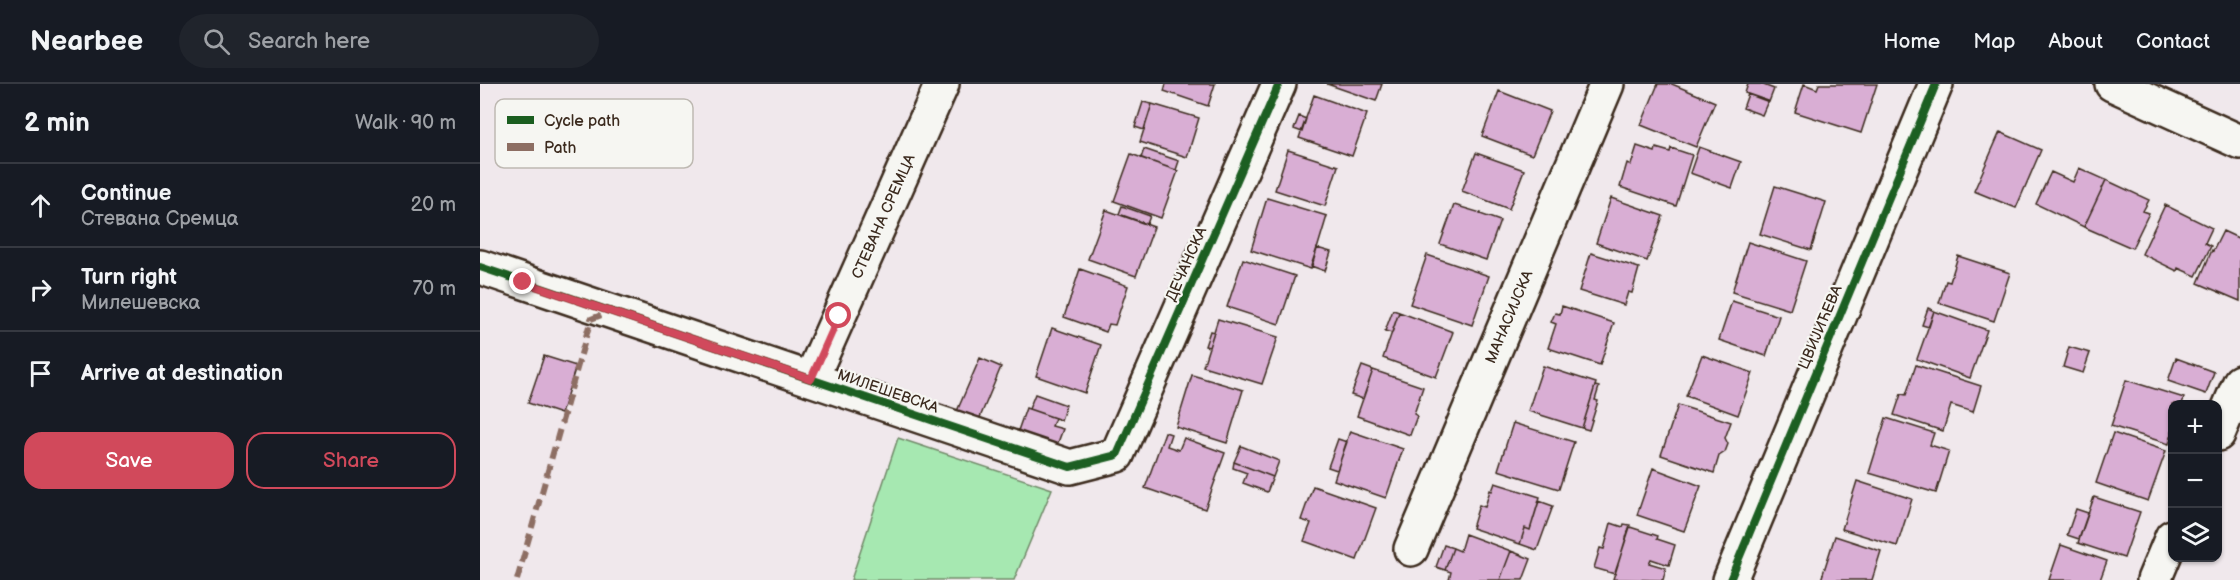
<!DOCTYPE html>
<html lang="en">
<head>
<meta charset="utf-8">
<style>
	:root { --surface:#171b24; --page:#20242c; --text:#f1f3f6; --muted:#9ea1a6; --line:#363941; --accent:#d1495b }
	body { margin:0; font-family:"Balsamiq Sans",sans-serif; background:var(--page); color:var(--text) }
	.controls { position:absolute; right:18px; bottom:18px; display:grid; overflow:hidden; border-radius:12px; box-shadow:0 2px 4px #0004 }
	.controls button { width:54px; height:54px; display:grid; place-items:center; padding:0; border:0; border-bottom:2px solid var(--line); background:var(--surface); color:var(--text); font:30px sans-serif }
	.stop { position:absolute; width:18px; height:18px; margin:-14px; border:4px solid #d1495b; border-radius:50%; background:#fff }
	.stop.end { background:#d1495b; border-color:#fff; box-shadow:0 2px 6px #0008 }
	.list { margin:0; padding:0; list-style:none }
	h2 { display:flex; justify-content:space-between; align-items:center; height:78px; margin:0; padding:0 24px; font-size:26px }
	h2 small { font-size:20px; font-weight:400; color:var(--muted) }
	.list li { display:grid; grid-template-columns:39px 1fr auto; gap:18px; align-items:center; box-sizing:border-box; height:84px; padding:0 24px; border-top:2px solid var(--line) }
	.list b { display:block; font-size:22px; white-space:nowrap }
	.list p { margin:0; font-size:20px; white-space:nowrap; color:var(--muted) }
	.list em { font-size:20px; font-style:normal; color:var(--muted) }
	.actions { display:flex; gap:12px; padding:18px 24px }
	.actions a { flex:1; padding:14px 0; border:2px solid var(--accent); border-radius:18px; text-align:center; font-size:21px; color:var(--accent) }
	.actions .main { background:var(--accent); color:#fff }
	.icon { flex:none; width:33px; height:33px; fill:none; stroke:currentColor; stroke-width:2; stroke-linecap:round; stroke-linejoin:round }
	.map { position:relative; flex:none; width:1760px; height:496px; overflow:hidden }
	header { display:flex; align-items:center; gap:36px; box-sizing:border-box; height:84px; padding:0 30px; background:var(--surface); border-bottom:2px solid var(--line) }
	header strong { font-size:28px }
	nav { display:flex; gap:33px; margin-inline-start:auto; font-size:21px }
	.search { width:420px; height:54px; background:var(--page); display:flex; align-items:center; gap:15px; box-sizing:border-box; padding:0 21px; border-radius:33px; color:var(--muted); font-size:22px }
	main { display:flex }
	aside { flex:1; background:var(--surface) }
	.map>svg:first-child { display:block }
	.green { fill:#a6e8b1; stroke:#708968; stroke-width:1.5 }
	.building { fill:#d9aed4; stroke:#3b2a1e; stroke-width:1.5 }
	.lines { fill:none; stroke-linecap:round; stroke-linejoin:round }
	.minor-casing { stroke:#3b2a1e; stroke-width:38 }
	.minor { stroke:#f6f6f2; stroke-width:33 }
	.quiet { stroke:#8d6e63; stroke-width:6; stroke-dasharray:12 6; stroke-linecap:butt }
	.cycleway-casing { stroke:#f6f6f2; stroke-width:11 }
	.cycleway { stroke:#1b5e20; stroke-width:8 }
	.route { stroke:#d1495b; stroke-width:8 }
	.labels { text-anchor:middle; stroke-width:4.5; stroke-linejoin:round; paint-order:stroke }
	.street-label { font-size:15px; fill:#3b2a1e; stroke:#f6f6f2 }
	.key { fill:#f6f6f2; stroke:#beb9b2; stroke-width:1.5 }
	.key-label { font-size:16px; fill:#3b2a1e }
</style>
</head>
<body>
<header>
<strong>Nearbee</strong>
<div class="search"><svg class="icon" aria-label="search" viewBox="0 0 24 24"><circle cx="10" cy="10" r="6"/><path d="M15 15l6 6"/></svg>Search here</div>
<nav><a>Home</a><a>Map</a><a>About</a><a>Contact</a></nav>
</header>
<main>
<aside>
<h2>2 min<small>Walk · 90 m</small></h2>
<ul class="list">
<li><svg class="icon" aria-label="ahead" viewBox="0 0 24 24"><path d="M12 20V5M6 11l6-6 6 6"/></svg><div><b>Continue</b><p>Стевана Сремца</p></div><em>20 m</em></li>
<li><svg class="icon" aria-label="right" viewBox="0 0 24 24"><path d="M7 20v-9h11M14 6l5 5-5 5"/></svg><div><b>Turn right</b><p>Милешевска</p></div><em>70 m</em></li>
<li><svg class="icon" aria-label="arrive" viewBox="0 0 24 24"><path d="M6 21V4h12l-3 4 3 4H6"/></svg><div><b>Arrive at destination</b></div></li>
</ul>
<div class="actions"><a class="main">Save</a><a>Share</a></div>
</aside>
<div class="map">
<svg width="1760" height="496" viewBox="0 0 1760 496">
	<rect width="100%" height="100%" fill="#f0e8ec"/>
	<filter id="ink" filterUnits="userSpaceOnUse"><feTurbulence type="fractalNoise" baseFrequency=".0167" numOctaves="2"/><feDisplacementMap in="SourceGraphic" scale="12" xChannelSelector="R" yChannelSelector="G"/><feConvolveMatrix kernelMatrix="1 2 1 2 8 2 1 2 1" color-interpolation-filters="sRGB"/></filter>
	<g filter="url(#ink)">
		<path class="green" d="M418 354 572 405 534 496H371Z"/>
		<path class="building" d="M686 0H735L728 22 684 7Z
			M847 0H902L896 17Z
			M1178 0H1192L1235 18 1216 63 1161 41Z
			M1268 0H1281L1294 5 1289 18 1265 9Z
			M1324 0 1337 5 1339 0H1397L1381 49 1315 28Z
			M1019 7 1070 27 1052 71 1002 52Z
			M1268 10 1288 17 1282 31 1263 24Z
			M834 11 887 30 872 72 819 54Z
			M663 18 672 20 664 46 655 43Z
			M672 20 719 34 707 73 660 58Z
			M819 32 826 35 822 48 814 45Z
			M1520 48 1561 66 1536 124 1494 107Z
			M1157 62 1175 68 1176 64 1190 68 1191 64 1212 71 1196 122 1140 103 1147 79 1151 81Z
			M1219 63 1261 78 1252 104 1210 89Z
			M664 65 699 77 696 86 661 74Z
			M808 66 858 82 845 122 795 106Z
			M996 69 1044 86 1029 125 982 107Z
			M651 70 698 87 681 134 634 117Z
			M1599 84 1626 96 1604 143 1556 120 1571 88 1593 98Z
			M1626 96 1669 116 1663 127 1669 129 1652 164 1604 143Z
			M1295 102 1346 118 1331 166 1280 150Z
			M787 114 847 132 831 185 771 166Z
			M1131 114 1183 132 1167 177 1116 159Z
			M974 121 1001 129 1000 130 1020 137 1006 176 960 160Z
			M1685 121 1732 144 1725 159 1731 162 1716 192 1698 184 1697 187 1662 170Z
			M642 122 670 132 667 140 639 130Z
			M626 126 674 143 656 192 608 175Z
			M1743 147 1758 154 1760 152V217L1718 199 1732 166 1733 167Z
			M1268 158 1326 177 1310 226 1252 208Z
			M837 164 851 168 845 187 831 182Z
			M1111 169 1159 184 1152 209 1148 208 1144 221 1099 207Z
			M947 171 1009 192 992 241 930 220Z
			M1478 172 1530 189 1514 237 1459 219 1466 197 1470 198Z
			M763 175 815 192 799 240 747 223Z
			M600 185 648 202 635 241 629 240 626 248 584 233Z
			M1252 217 1299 232 1286 272 1239 256Z
			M1082 222 1134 239 1120 281 1068 264 1076 240 1071 238 1075 229 1080 230Z
			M1448 224 1454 227 1449 243 1442 241Z
			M913 226 919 228 912 249 905 247Z
			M1454 227 1507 246 1490 294 1437 275Z
			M919 228 973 248 956 293 903 274Z
			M738 235 798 253 782 300 723 282Z
			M572 244 621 261 605 309 556 292Z
			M730 247 734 248 729 263 725 262Z
			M1589 263 1610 269 1603 289 1583 283Z
			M1222 271 1273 289 1258 331 1206 312Z
			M64 272 96 282 81 330 48 319Z
			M500 274 521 283 496 343 474 334Z
			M1696 274 1734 288 1726 310 1688 297Z
			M1436 281 1501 302 1493 328 1471 321 1463 347 1414 331 1421 310 1426 311Z
			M882 282 893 286 883 315 871 311Z
			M1063 282 1116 299 1102 344 1048 327Z
			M893 286 943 303 934 330 937 332 930 351 877 332Z
			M712 291 763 306 747 359 696 343Z
			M1646 296 1704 314 1702 320H1692V350L1689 360 1631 342Z
			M1115 302 1119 303 1115 316 1118 317 1109 346 1102 344Z
			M555 310 586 321 581 336 549 325Z
			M1198 321 1251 338 1245 354 1248 360 1245 368 1239 372 1234 389 1181 371Z
			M546 324 575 334 572 342 583 345 573 372 534 358Z
			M1406 334 1454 349 1450 361 1469 367 1456 409 1389 389Z
			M1033 339 1094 358 1079 405 1018 386Z
			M870 347 923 365 906 414 854 396Z
			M685 348 691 350 687 362 699 366 704 354 745 369 725 425 665 404Z
			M1633 349 1686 367 1668 417 1616 399Z
			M858 355 867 358 857 386 848 383Z
			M761 362 799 377 793 393 754 378Z
			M754 378 793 393 787 408 763 399 767 389 753 384Z
			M1173 384 1221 402 1204 447 1157 431Z
			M1377 397 1432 415 1417 462 1362 445Z
			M1015 399 1060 413 1050 446 1045 444 1040 460 992 444 999 421 1005 423 1010 406 1012 407Z
			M833 402 896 424 877 476 824 457 831 439 821 436Z
			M1614 413 1660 428 1644 474 1598 459Z
			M1059 417 1073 422 1057 466 1040 460 1045 444 1050 446Z
			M1596 425 1608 429 1599 455 1587 451Z
			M1131 439 1143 443 1144 440 1150 441 1135 490 1114 484 1120 464 1124 465Z
			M1150 443 1178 452 1177 455 1195 461 1189 481 1171 475 1169 479 1186 484 1183 496 1133 495Z
			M985 450 1031 467 1020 496H969L971 488 965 486 973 464 980 467Z
			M1355 452 1401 467 1392 496H1341Z
			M964 461 973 464 965 486 956 483Z
			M1581 461 1627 477 1620 496H1569Z
			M1031 467 1051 475 1043 496H1020Z"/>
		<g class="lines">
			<defs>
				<g id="minor">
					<path d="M1632 0 1760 58"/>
					<path d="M0 183 590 383 637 371 799 0"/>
					<path id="s1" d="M331 295 462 0"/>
					<path d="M1738 350 1760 298"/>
					<path id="s2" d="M931 465 1127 0"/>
					<path d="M1250 496 1456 0"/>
					<path d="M1674 496 1692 453"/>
				</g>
			</defs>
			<use href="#minor" class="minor-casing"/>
			<use href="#minor" class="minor"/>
			<path class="quiet" d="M37 496 111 235 129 228"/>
			<defs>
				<path id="cycleway" d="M0 183 590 383 637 371 799 0
					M1250 496 1456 0"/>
			</defs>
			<use href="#cycleway" class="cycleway-casing"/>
			<use href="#cycleway" class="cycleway"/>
		</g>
	</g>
	<g class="lines" filter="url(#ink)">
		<path class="route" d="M43 198 331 295 359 232"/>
	</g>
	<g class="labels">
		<g class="street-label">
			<text dy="5" stroke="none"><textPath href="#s1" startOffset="178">СТЕВАНА СРЕМЦА</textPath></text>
			<text transform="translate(706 180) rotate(-66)" y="5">ДЕЧАНСКА</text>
			<text dy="5" stroke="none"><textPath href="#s2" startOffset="252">МАНАСИЈСКА</textPath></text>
			<text transform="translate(1340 243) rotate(-67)" y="5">ЦВИЈИЋЕВА</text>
			<text transform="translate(408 307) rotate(19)" y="5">МИЛЕШЕВСКА</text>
		</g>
	</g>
	<rect x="15" y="15" width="198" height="69" rx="9" class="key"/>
	<rect x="27" y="32" width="27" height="8" fill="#1b5e20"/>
	<rect x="27" y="59" width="27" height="8" fill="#8d6e63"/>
	<g class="key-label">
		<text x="64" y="42">Cycle path</text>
		<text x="64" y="69">Path</text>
	</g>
</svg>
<div class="controls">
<button>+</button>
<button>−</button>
<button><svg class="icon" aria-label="layers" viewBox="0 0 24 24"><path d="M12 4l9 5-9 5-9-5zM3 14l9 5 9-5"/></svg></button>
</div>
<div class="stop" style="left:359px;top:232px"></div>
<div class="stop end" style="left:43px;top:198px"></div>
</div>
</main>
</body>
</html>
